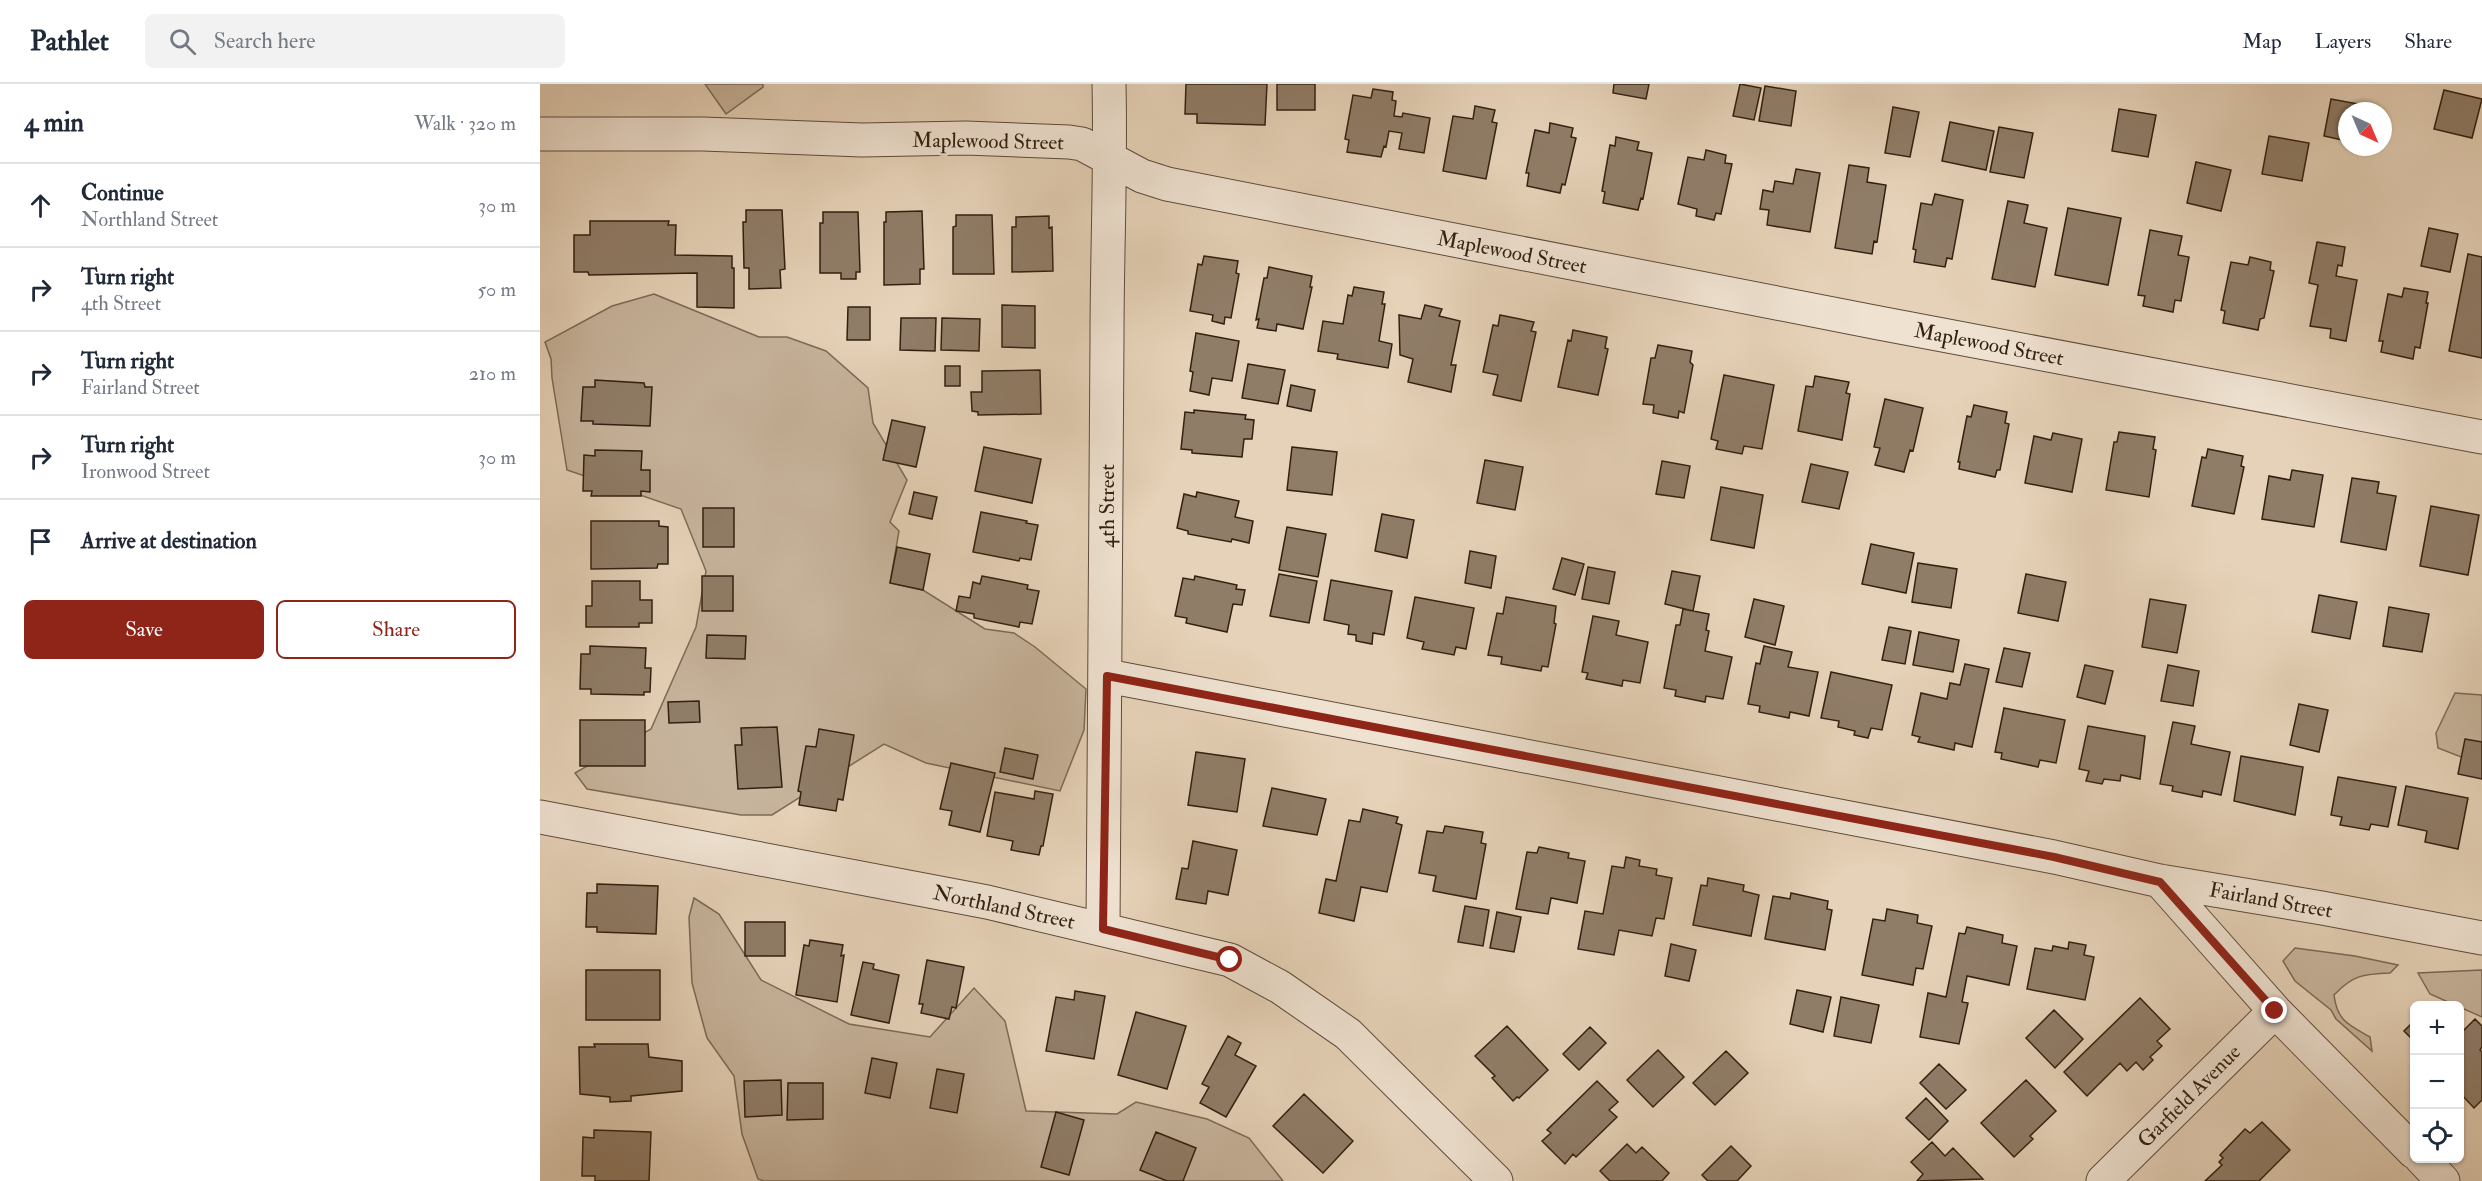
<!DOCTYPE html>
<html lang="en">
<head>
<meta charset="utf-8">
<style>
	:root { --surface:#fff; --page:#f2f2f3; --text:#1f2937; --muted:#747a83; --line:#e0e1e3; --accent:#8f2418 }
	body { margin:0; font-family:"IM FELL Double Pica",serif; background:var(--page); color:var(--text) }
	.controls { position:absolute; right:18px; bottom:18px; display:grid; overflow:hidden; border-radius:9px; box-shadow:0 2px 4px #0004 }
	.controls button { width:54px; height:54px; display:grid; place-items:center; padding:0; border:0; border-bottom:2px solid var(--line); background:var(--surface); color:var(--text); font:30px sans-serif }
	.compass { position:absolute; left:1798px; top:18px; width:54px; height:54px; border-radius:50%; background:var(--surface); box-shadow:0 2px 4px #0004; rotate:136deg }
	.stop { position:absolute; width:18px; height:18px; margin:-14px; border:4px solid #8f2418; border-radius:50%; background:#fff }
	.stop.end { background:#8f2418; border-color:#fff; box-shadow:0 2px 6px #0008 }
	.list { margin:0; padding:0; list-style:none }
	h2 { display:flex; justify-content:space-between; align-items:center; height:78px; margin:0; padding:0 24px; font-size:26px }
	h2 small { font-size:20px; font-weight:400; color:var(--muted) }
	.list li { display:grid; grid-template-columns:39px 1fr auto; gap:18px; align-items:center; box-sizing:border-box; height:84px; padding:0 24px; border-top:2px solid var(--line) }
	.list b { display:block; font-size:22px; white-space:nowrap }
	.list p { margin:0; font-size:20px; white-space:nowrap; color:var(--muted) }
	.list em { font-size:20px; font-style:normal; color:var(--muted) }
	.actions { display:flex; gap:12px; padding:18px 24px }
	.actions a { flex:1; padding:14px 0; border:2px solid var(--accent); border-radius:9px; text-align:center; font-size:21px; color:var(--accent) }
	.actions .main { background:var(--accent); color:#fff }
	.icon { flex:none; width:33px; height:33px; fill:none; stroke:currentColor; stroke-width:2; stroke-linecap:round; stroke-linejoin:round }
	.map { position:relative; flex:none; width:1942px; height:1097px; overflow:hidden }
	header { display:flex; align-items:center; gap:36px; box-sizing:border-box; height:84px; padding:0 30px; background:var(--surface); border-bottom:2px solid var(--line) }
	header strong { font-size:28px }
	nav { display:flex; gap:33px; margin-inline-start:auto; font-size:21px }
	.search { width:420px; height:54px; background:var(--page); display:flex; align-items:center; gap:15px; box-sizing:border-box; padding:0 21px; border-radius:9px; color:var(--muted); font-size:22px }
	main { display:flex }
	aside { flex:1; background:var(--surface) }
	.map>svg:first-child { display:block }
	.green { fill:#c7b49c; stroke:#7c6a56; stroke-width:1.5 }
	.building { fill:#907d68; stroke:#322011; stroke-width:1.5 }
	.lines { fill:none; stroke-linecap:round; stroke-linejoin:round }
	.minor-casing { stroke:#5f4c3b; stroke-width:35 }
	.minor { stroke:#efe2d1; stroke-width:33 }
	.route { stroke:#8f2418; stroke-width:8 }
	.labels { text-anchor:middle; stroke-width:5; stroke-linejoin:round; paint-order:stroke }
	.street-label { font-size:21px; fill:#322011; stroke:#efe2d1 }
</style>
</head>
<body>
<header>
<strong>Pathlet</strong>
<div class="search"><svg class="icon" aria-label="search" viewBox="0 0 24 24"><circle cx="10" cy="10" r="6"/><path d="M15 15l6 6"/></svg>Search here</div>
<nav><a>Map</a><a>Layers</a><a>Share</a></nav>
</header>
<main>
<aside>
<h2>4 min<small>Walk · 320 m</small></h2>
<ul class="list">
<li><svg class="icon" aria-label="ahead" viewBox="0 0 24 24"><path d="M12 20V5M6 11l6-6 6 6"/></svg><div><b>Continue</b><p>Northland Street</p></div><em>30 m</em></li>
<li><svg class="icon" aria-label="right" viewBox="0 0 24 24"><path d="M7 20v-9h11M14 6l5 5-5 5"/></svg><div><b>Turn right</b><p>4th Street</p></div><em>50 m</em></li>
<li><svg class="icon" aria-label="right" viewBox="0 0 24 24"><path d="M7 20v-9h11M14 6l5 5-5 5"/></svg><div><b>Turn right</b><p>Fairland Street</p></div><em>210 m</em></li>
<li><svg class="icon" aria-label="right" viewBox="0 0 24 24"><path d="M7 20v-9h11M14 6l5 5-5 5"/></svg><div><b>Turn right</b><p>Ironwood Street</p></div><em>30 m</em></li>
<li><svg class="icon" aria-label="arrive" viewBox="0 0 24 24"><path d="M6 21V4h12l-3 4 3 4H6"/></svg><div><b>Arrive at destination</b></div></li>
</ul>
<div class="actions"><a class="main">Save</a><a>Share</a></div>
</aside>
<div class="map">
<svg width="1942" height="1097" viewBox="0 0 1942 1097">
	<rect width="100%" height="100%" fill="#e6d2b8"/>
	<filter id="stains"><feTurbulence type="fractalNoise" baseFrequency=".00333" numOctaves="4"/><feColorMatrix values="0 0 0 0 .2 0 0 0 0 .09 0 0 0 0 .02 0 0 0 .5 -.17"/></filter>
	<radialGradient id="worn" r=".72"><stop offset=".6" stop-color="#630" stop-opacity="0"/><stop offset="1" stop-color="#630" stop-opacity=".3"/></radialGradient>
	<path class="green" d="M165 0H223V3L186 30Z
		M114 210 219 253H247L286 267 328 304 333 339 367 396 350 438 359 447 350 499 383 506 445 545 474 549 495 563 546 605 544 646 520 707 386 679 344 660 232 731H201L47 705 35 689 111 645 156 543 166 487 141 425 27 386 12 294 11 275 5 258 72 222Z
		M1915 609 1942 611V681L1898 664 1896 649Z
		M154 814 179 830 221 896 309 940 390 953 434 904 465 937 486 1027 577 1030 596 1018 667 1035 709 1054 743 1097H224L218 1095 202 1050 194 992 167 954 152 899 149 833Z
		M1755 864 1815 872 1858 881 1850 889C1823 890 1813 891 1794 911 1797 937 1809 941 1830 953L1832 967 1796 935 1791 926 1755 897 1743 877Z
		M1942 886V933L1890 910 1878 889Z"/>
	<path class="building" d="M646 0H727L725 41 657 39V30H645Z
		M737 0H775V26H737Z
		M1074 0H1109L1106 15 1073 9Z
		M1200 0 1221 4 1214 36 1193 32Z
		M1225 2 1256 7 1251 42 1219 37Z
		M833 5 853 8 852 16 856 17 854 32 862 33 863 29 890 34 884 69 859 65 862 49 849 47 846 63 844 62 841 73 807 68 809 56 805 55 813 11 831 14Z
		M1904 6 1942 15 1932 54 1894 45Z
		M1791 15 1829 22 1828 27H1807V57L1784 52Z
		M935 22 955 26 952 38 957 39 946 95 903 87 913 32 933 35Z
		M1353 23 1379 28 1370 73 1345 69Z
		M1579 25 1616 31 1608 73 1572 67Z
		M1410 38 1454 47 1446 86 1402 77Z
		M1010 39 1033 44 1031 53 1036 54 1025 101 1022 100 1020 109 987 102 989 89H986L995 46 1009 49Z
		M1459 43 1493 49 1484 94 1450 88Z
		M1729 52 1769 59 1762 97 1722 90Z
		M1076 53 1099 58 1097 66 1112 69 1103 115 1101 114 1098 126 1063 119 1065 108 1062 107 1070 61 1075 62Z
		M1166 66 1186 71 1185 79 1192 80 1181 130 1176 129 1174 136 1156 132 1157 125 1138 120 1148 73 1164 76Z
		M1656 78 1691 86 1681 127 1647 119Z
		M1309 81 1329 84 1327 98 1346 101 1337 158 1334 157 1332 170 1295 164Z
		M1256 85 1280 89 1270 148 1227 141 1229 126 1220 125 1223 106 1233 108 1235 97 1253 100Z
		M1395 110 1423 116 1412 175 1407 174 1405 183 1374 178 1376 166 1373 165 1381 119 1392 121Z
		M1468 117 1488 121 1484 139 1507 144 1495 203 1452 195Z
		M1528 124 1581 134 1568 201 1515 191Z
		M206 126H242L245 185 240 186 241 204 209 205V184H204L203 138H206Z
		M382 127 384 185H380V200L344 201V138H346V128Z
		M283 128H318L320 188H316V195H301V189H280V139H283Z
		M416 131H452L454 190H413V143L416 142Z
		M509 132V144L512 143 513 187 472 188V143H476V133Z
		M50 137H129L128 141H136L135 171 192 172V184H194V224L157 223V189L49 191 48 188H34V151H50Z
		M1889 144 1918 150 1910 188 1881 182Z
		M1610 146 1642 152 1638 171 1649 173 1641 217 1635 216 1633 228 1603 222 1605 212 1598 211Z
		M1777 158 1805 163 1802 182 1798 181 1796 192 1817 196 1806 257 1790 254 1791 245 1770 242 1778 201 1769 199Z
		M1928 170 1942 173V274L1909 267Z
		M664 172 698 177 696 189 699 190 691 234 685 233 684 240 672 237 673 231 650 227 658 180 662 181Z
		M1710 173 1731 178 1730 186 1734 187 1724 234 1720 235 1718 246 1683 239 1685 227 1681 226 1691 178 1708 181Z
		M729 183 772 192 770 203H772L763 245 737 240 736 247 717 244 719 235 716 236 724 194H727Z
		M814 203 844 208 842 220H845L839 257 852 260 848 284 797 275 798 270 778 267 783 237 803 240 808 211 812 212Z
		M1864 204 1888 208 1886 219H1888L1880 264 1875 263 1873 275 1841 268 1843 257H1839L1848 210 1862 213Z
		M462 221 495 222V264L462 263Z
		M885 221 902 225 899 232 920 237 911 281H916L911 308 868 298 873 275 860 271 859 231 881 235Z
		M308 223H330V256H307Z
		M960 231 994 238 991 247 996 248 981 317 953 311 958 291 943 288 953 241 958 242Z
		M361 234H396L395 267 360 266Z
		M402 234 440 235 439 267 401 266Z
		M1033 246 1067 253 1065 264 1068 265 1058 311 1018 303 1028 256 1031 257Z
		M656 249 699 257 692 297 672 294 669 311 650 307 653 288 650 287Z
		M1118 261 1152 267 1150 278 1153 281 1144 329 1139 327 1138 334 1113 329 1114 321 1103 320 1111 274H1115Z
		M708 280 745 286 738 320 702 314Z
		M405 282H420V302H405Z
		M500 286 501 330 438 331V328L432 327 431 308H442V287Z
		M1184 291 1234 301 1222 365 1204 362 1202 370 1176 365 1178 357 1171 355Z
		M1275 292 1309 298 1306 309 1310 310 1302 356 1258 347 1266 302 1273 303Z
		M55 296 104 299 105 303H112L110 342 53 340V337H41L43 303H55Z
		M751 301 775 306 771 327 747 322Z
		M1345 315 1383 324 1373 367 1370 366 1364 388 1335 381 1340 364 1334 363Z
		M1434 321 1467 328 1465 339 1469 340 1460 386H1457L1455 393 1419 385 1420 378H1418L1427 332 1431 333Z
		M654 326 706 331 705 335 714 336 712 355H704L702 373 652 369V366L641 365 645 328 654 329Z
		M352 336 385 343 376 383 343 376Z
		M1579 348 1615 353 1613 365 1616 366 1609 413 1566 406 1574 358H1577Z
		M1513 349 1542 355 1532 408 1485 399 1494 352 1511 356Z
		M444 363 501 375 492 419 435 407Z
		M752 363 797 368 792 411 747 406Z
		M1668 365 1703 372 1701 382 1704 383 1694 430 1652 422 1662 373 1666 374Z
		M55 366 102 367 101 386H110V408L101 407V412H51L52 407H43L44 371 55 372Z
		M945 376 983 383 975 426 937 419Z
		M1122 377 1150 382 1144 414 1116 410Z
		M1271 380 1308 388 1299 425 1262 418Z
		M1752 386 1783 391 1774 443 1722 435 1729 392 1750 396Z
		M1812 394 1839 398 1837 409 1856 412 1846 466 1801 458Z
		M1181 403 1223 411 1214 464 1171 456Z
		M374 408 397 413 392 435 369 430Z
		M657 408 699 417 695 433 713 437 709 459 692 455 691 458 648 450V447L637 444 644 410 656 413Z
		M1891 422 1939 431 1928 491 1880 482Z
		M163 424H194V463H163Z
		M441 428 487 437 486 439 498 441 491 476 480 474 479 477 433 468Z
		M842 430 874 436 867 474 835 467Z
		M51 437H119V442L128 443V480H118L117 484 51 485Z
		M747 443 786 450 778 493 739 486Z
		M1331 460 1374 469 1366 509 1322 500Z
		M357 463 390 470 383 506 350 499Z
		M930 467 956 472 951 504 925 499Z
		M1022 474 1044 480 1035 511 1013 505Z
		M1378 479 1417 485 1411 524 1372 518Z
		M1048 483 1075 488 1069 520 1042 515Z
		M1132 487 1160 492 1153 527 1125 520Z
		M739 490 777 497 769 539 730 532Z
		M1486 490 1526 498 1518 537 1478 529Z
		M162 492H193V527H162Z
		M442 492 488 501 487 505 499 507 492 540 480 538 479 543 434 534V530L416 527 419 512 430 514 433 498 440 500Z
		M655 492 697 501 696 505 705 506 702 521 693 520 687 548 646 539 647 534 635 532 643 494 654 496Z
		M791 496 852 507 844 551 833 549 832 560 816 557V551L808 550 809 541 784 536Z
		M52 497H100V516H112V539H99V543H46V522H52Z
		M1779 511 1817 518 1810 555 1772 548Z
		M875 513 934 524 926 565 916 563 914 571 882 565 884 558 867 554Z
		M966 513 1016 522 1014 539 1016 540 1008 583 1002 582 1001 587 961 580 962 573 948 571 957 529 963 530Z
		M1214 515 1244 522 1235 561 1205 553Z
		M1610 515 1646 521 1637 569 1602 563Z
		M1849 523 1889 530 1882 568 1843 562Z
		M1143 525 1169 530 1166 546 1169 547 1165 567 1192 573 1183 615 1166 612 1165 618 1135 612 1136 606 1124 604 1136 541H1140Z
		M1053 532 1079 537 1076 551 1108 558 1100 599 1083 596 1082 602 1046 595 1048 589 1042 588Z
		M1349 543 1371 547 1365 580 1342 576Z
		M1379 548 1419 556 1413 588 1373 581Z
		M167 551 206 552 205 575 166 574Z
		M50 562 106 564 105 584H111L110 608H104V611L51 610V605H40L41 570H50Z
		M1224 562 1252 568 1248 583 1278 588 1269 632 1250 628 1249 634 1219 628 1220 622 1208 620 1216 579 1220 580Z
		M1464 564 1490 569 1482 603 1456 598Z
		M1425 580 1449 585 1432 663 1415 659 1414 666 1378 658 1380 653 1372 651 1381 609 1407 615 1410 599 1420 601Z
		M1545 581 1573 587 1565 620 1537 613Z
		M1628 581 1659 587 1653 622 1621 617Z
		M1291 588 1352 601 1342 646 1331 644 1328 654 1314 651 1315 647 1298 643 1299 637 1281 634Z
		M159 617 160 638 129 639 128 618Z
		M1759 620 1788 626 1779 668 1750 661Z
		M1464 624 1525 636 1516 679 1500 676 1498 683 1461 675 1462 669 1455 668Z
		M40 636H105V682H40Z
		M1633 638 1655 642 1651 660 1690 668 1681 711 1663 707 1662 713 1632 707 1633 702 1620 700Z
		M1548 642 1605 652 1600 695 1581 691 1580 697 1564 695 1562 700 1546 697 1549 687 1539 685Z
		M237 643 242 703 198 705 195 661H202L201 644Z
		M279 645 314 651 303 716 298 715 296 727 259 721 261 708 258 707 266 662 276 663Z
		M1925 655 1942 658V695L1918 690Z
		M465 664 498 671 493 695 460 688Z
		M656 668 705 675 697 728 648 721Z
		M1701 672 1763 683 1755 731 1694 717Z
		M411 679 455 689 440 748 409 741 412 727 400 725Z
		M1798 693 1856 703 1848 743 1831 740 1829 746 1800 741 1802 733 1791 731Z
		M1866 702 1928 714 1918 765 1885 758 1887 747 1858 741Z
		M732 704 786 715 777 751 723 742Z
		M495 707 513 710 503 762H501L499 771 471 766 473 757 447 752 455 708 494 715Z
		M823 725 858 733 856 739 862 741 847 808 821 803 814 837 779 829 786 795 796 797 809 736 820 738Z
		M905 742 943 748 941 759 946 760 936 815 893 807 896 792 879 789 887 747 903 749Z
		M653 757 697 766 688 811 668 807 666 820 636 815 642 784 648 785Z
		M999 763 1029 769 1028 774 1045 777 1037 819 1011 814 1008 830 976 825 987 768 997 769Z
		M1086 773 1100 776 1099 782 1117 785 1116 791 1132 794 1124 835 1116 834 1112 852 1079 846 1074 871 1038 865 1045 827 1063 830 1072 782 1084 784Z
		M1168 794 1204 801 1203 807 1219 811 1211 852 1153 841 1161 801 1167 802Z
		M57 800 118 802 116 850 57 848V843H46L47 809H57Z
		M1251 809 1288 817 1287 825 1292 826 1285 866 1225 855 1233 812 1250 815Z
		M925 822 949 826 943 862 918 858Z
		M1347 825 1378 831 1377 839 1392 842 1383 885 1376 884 1373 901 1322 891 1333 835 1345 837Z
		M957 828 981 833 974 868 950 864Z
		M205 838H245V872H205Z
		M1427 843 1463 851 1462 859 1477 862 1469 901 1427 892 1422 918 1428 919 1419 960 1380 953 1388 909 1406 913 1419 849 1425 850Z
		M270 856 303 861 301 872 304 871 297 918 256 911 264 861 269 862Z
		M1529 858 1546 861 1544 871 1554 873 1545 916 1487 905 1495 864 1512 867 1513 862 1528 865Z
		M1131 860 1156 866 1149 897 1125 892Z
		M387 876 424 883 416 924 412 923 409 935 381 929 383 920H379Z
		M323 878 334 880 333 885 359 891 349 939 311 931Z
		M46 886H120V936H46Z
		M1257 906 1291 913 1283 948 1250 940Z
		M535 907 565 912 554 975 506 967 516 913 534 916Z
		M1301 913 1339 921 1331 959 1294 952Z
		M1600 914 1630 945 1617 957 1622 962 1610 973 1613 976 1603 986 1596 978 1587 987 1580 979 1547 1012 1524 988Z
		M1514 926 1543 955 1515 984 1486 954Z
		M596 928 646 942 627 1005 578 991Z
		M1935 935 1942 942V963L1940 966 1942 968V1016L1934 1024 1920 1009V945L1922 948Z
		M1874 937V957L1864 947Z
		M967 942 1008 986 979 1014 977 1013 973 1017 952 994 955 992 935 972Z
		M1050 943 1066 959 1039 986 1023 970Z
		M688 952 701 959 695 971 716 982 686 1033 660 1019 669 1003 662 1000Z
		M54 960H108L109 973 142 977V1007L91 1012V1017L70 1018V1013L40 1010 39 963H55Z
		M1118 966 1144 993 1113 1023 1087 996Z
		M1186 967 1208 989 1175 1021 1153 999Z
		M332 974 357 979 350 1014 325 1009Z
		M1399 980 1426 1006 1406 1025 1380 999Z
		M397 985 424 990 417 1029 390 1024Z
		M241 996 242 1031 205 1033 204 997Z
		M1486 996 1516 1027 1490 1052 1493 1055 1474 1073 1441 1039Z
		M1057 997 1078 1018 1069 1026 1077 1033 1036 1073 1033 1070 1025 1080 1002 1057 1011 1049 1007 1046Z
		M248 999H283V1035L247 1036Z
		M764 1010 813 1057 783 1089 733 1042Z
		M1386 1014 1408 1037 1389 1056 1366 1034Z
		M516 1028 544 1036 529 1091 501 1083Z
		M1722 1038 1750 1066 1719 1097H1665L1682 1081 1679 1078 1683 1074 1680 1071 1705 1045 1710 1049Z
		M54 1046 111 1048 109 1097H55V1092H42L43 1053 54 1054Z
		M616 1048 656 1064 643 1097H627L600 1086Z
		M1392 1058 1405 1072 1413 1064 1443 1095 1377 1097 1383 1090 1371 1078Z
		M1087 1060 1096 1069 1102 1063 1129 1089 1122 1097H1070L1060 1087Z
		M1191 1062 1211 1082 1197 1097H1168L1162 1091Z"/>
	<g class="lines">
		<defs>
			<path id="minor" d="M0 50H163L322 56 426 54 529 58 542 60 602 92 627 100 1339 239 1942 353
				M567 592 1514 773 1620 797 1782 824 1942 854
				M0 733 447 818 690 876 740 903 808 950 956 1097
				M1620 797 1735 927 1874 1068
				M563 845C566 648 567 451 567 254 567 169 571 85 569 0
				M1881 1074 1903 1097
				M1563 1097 1735 927"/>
		</defs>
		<use href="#minor" class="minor-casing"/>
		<use href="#minor" class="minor"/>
	</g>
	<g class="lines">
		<path class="route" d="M690 876 563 845 567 592 1514 773 1620 798 1735 927"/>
	</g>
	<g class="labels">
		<g class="street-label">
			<text transform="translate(448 57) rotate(1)" y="7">Maplewood Street</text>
			<text transform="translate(972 168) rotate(11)" y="7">Maplewood Street</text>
			<text transform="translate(1449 260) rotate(11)" y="7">Maplewood Street</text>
			<text transform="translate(567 422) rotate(-90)" y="7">4th Street</text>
			<text transform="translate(1731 816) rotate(10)" y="7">Fairland Street</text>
			<text transform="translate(464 823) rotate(12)" y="7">Northland Street</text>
			<text transform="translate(1649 1012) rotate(-45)" y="7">Garfield Avenue</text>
		</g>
	</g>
	<rect width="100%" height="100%" filter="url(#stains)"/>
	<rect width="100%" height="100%" fill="url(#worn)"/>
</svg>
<div class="controls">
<button>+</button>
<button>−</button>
<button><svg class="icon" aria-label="locate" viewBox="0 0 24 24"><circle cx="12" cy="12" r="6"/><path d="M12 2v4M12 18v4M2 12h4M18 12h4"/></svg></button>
</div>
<svg class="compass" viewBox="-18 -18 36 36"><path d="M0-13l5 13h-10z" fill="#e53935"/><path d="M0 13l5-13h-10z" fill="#747a83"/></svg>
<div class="stop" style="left:690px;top:876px"></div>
<div class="stop end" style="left:1735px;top:927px"></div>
</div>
</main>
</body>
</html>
